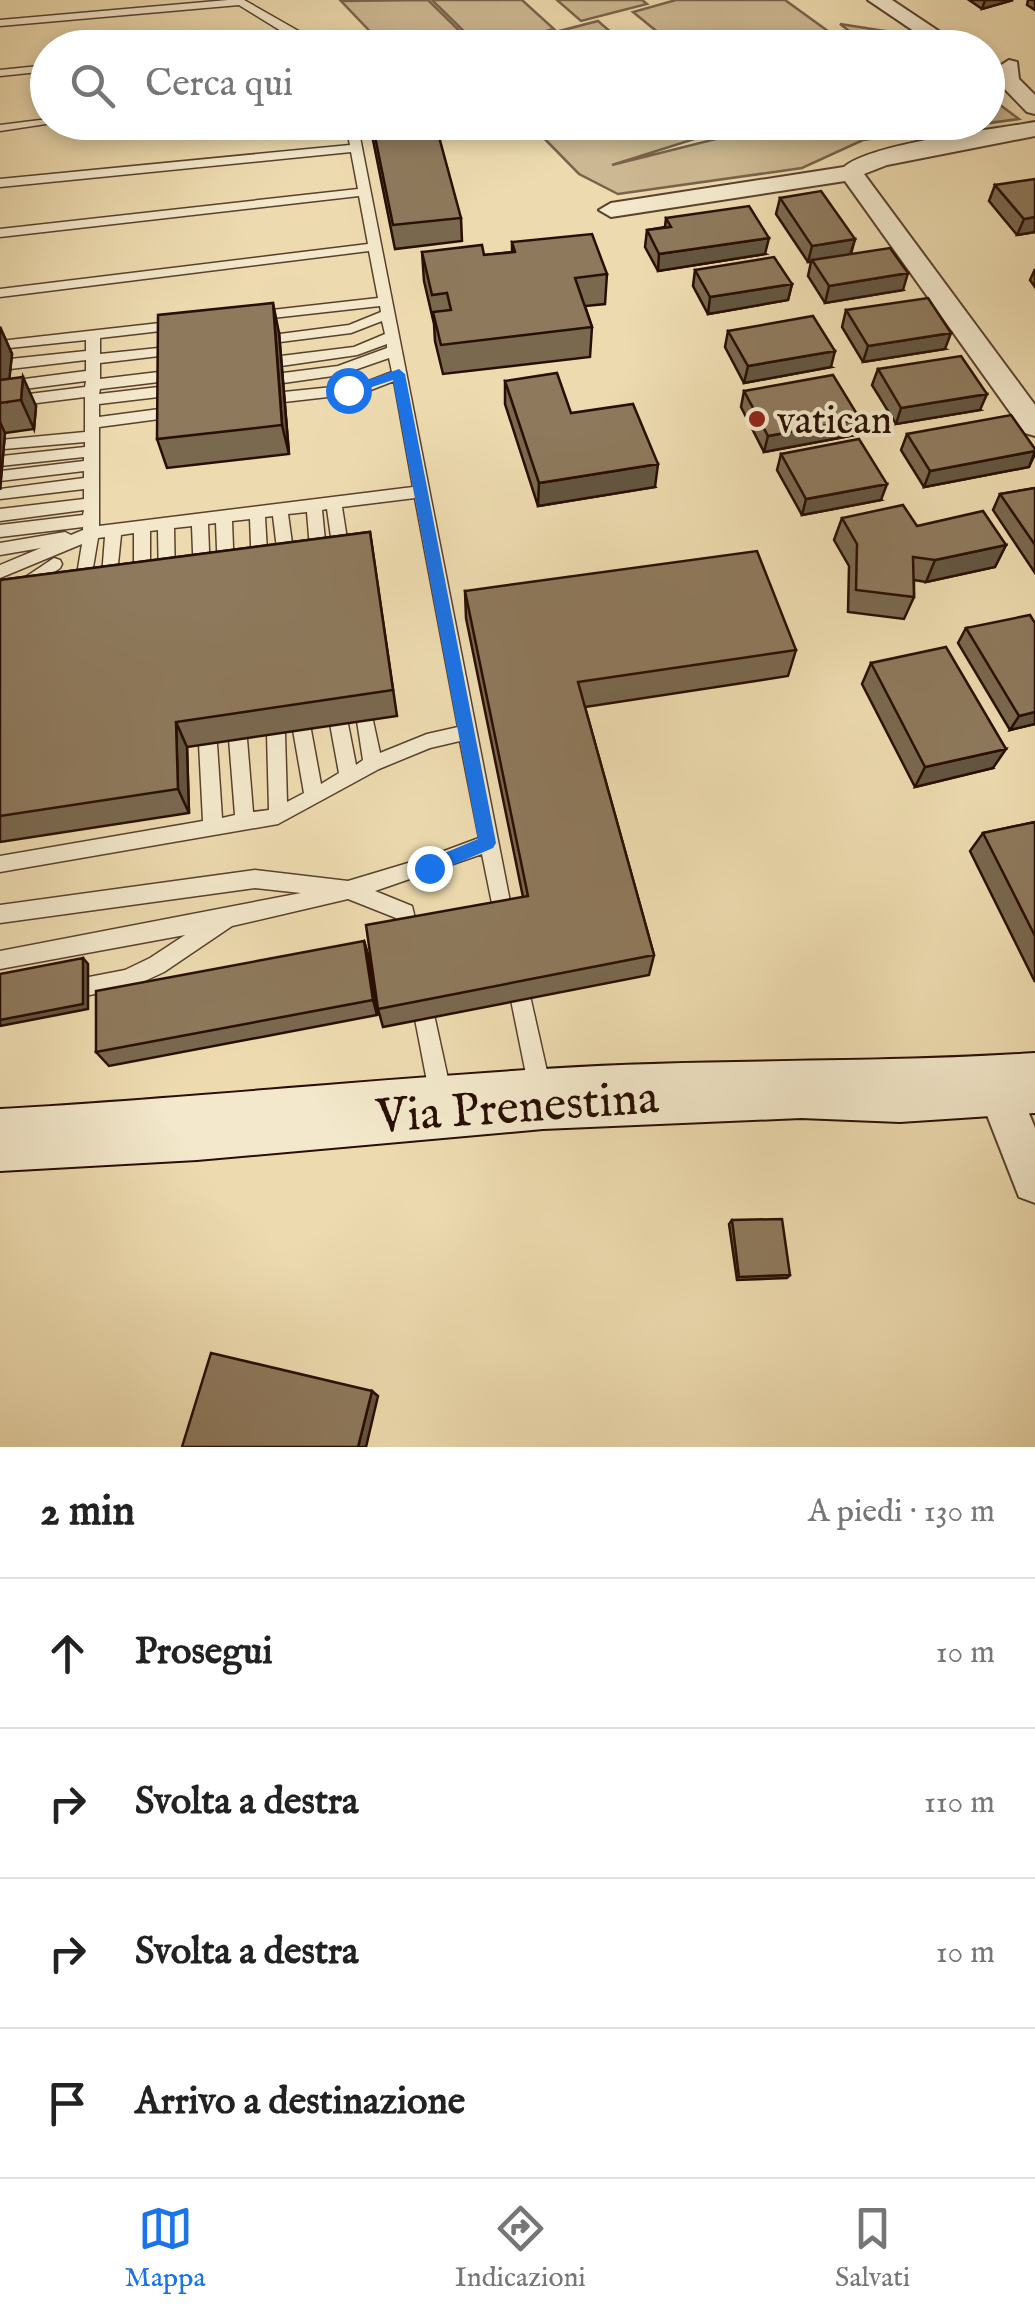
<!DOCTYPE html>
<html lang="it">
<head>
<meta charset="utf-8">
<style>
	:root { --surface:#fff; --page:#f6f6f6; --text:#222; --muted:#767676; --line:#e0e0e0; --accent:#1a73e8 }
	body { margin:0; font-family:"IM FELL English",serif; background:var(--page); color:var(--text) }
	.stop { position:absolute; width:30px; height:30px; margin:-22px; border:8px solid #1a73e8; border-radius:50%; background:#fff }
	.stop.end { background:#1a73e8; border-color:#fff; box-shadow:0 2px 10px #0008 }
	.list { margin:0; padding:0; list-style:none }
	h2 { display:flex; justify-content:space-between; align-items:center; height:130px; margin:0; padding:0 40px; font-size:42px }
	h2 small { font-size:32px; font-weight:400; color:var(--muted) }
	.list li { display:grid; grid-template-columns:65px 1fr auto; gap:30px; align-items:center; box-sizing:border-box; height:150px; padding:0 40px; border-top:2px solid var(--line) }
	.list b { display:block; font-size:38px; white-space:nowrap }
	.list em { font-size:32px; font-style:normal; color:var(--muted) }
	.icon { flex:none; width:55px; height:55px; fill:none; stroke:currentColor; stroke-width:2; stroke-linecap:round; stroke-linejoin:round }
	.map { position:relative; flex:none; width:1035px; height:1447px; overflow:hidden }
	.search { position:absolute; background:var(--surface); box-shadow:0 5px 15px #0003; left:30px; right:30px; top:30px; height:110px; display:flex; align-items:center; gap:25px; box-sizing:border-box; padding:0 35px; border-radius:55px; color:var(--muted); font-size:38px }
	.sheet { height:730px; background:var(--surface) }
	nav { display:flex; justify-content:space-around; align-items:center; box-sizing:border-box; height:140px; border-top:2px solid var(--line); background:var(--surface); font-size:28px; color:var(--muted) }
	nav a { display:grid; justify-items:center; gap:5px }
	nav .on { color:var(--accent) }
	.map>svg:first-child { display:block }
	.green { fill:#ccb892; stroke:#7a634a; stroke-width:2.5 }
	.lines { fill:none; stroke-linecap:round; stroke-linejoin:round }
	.lane-casing { stroke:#59412d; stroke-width:3 }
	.street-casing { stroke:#59412d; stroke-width:4 }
	.secondary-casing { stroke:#280e02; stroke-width:4 }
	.lane { fill:#f3e8cb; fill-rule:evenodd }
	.street { fill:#f3e8cb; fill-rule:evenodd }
	.secondary { fill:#f3e8cb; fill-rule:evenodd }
	.wall { fill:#7a684f; stroke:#280e02; stroke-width:2.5 }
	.shaded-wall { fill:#635540; stroke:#280e02; stroke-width:2.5 }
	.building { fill:#8e795c; stroke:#280e02; stroke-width:2.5 }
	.route { fill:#1a73e8 }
	.poi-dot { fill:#8f2418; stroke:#f3e8cb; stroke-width:4 }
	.labels { text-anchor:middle; stroke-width:8; stroke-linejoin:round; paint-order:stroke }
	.poi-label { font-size:40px; fill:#280e02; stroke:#f3e8cb; text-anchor:start }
	.near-street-label { font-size:48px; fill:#280e02; stroke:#f3e8cb }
</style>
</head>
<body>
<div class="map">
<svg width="1035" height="1447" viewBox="0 0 1035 1447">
	<rect width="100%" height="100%" fill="#eddbaf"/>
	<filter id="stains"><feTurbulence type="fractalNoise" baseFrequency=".002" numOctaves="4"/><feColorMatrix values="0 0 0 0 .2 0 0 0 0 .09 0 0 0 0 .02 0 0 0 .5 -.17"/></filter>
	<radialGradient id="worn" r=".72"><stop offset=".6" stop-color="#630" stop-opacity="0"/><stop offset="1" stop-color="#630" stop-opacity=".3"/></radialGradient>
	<path class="green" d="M428 0 476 47H385L341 1Z
		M432 0H522L554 29 480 47Z
		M557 0H642L647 4 581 21Z
		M676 0H785L850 47H676L633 12Z
		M598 21 628 47H498Z
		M840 24 904 34 922 47H870Z
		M988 96 1019 119 863 140 802 168 618 194 579 174 529 123 715 122 723 130 612 165 780 123 988 122Z"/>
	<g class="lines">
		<defs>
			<path id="lane" d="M228 0H244L302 33 318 48H264L299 42 239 5 0 26V20Z
				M48 65V71L0 76V70Z
				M48 119V122H59L0 131V125Z
				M345 122H357L514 922 511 928 504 931 497 928 482 854 375 891 412 906 420 939 417 945 410 948 403 945 396 918 348 899 232 926 164 972 134 986 65 1000 58 997 55 990 58 983 125 970 150 958 185 935 0 969V951L301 893 255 888 0 923V905L255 870 348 881 428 857 479 838 460 741 430 748 379 769 278 824 0 872V856L203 821 199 744 202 739H214L217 744 222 818 235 815 229 739 232 734H244L247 739 253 812 269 810 267 734 270 729H282L285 734 287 802 304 793 293 730 296 725H308L311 730 321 784 339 773 330 724 333 719H345L348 724 356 765 363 760 357 721 360 716H372L380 753 427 734 458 727 415 498 342 507 350 558 342 564 334 558 327 509 322 510 327 561 319 567 311 561 307 512 288 514 295 565 287 571 279 565 273 516 265 517 268 569 260 575 252 569 250 519 232 521 234 574 226 580 218 574 216 523 208 524 210 577 202 583 194 577 192 526 174 528 175 582 167 588 159 582 158 530 150 531V585L142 591 134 585V533L121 535 115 593H103L101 589 105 537 98 538 88 597 82 599 74 593 82 544 0 578V565L41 548 0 555V543L65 532 71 535 83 530V527L0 537V525L83 515 84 510 0 521V509L84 499V489L0 499V489L84 478V471L0 481 1 471 84 461V457L0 466 2 456 85 447V442L4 449 0 448V440L85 432V397L13 406 6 401 13 396 85 387 86 381 9 391 2 386 9 381 86 371V360L10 369 3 364 10 359 86 351V340L0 349V341L178 321 185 325 178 329 100 338V354L168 347 175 351 168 355 100 363V379L167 371 174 376 167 381 100 389 99 394 167 386 174 391 167 396 99 404V417L167 408 174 413 167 418 99 427V526L413 487 394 381 363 393 284 402 277 397 284 392 361 384 392 372 389 358 340 375 283 383 276 378 283 373 338 366 387 348V344L357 355 281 366 274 361 281 356 354 347 385 334 382 321 351 333 280 342 273 338 280 334 349 325 381 312 380 306 254 320 247 316 254 312 378 298 369 251 0 297V289L368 244 359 196 0 237V229L358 189 351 152 0 187V179L350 145Z
				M54 558 60 560 62 564 60 568 27 592H15L13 588 15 584Z
				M521 990 528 993 531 1000 551 1089 547 1096 540 1100 533 1096 529 1089 511 1000 514 993Z
				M425 1009 432 1012 435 1019 452 1097 449 1105 441 1108 433 1105 430 1097 415 1019 418 1012Z"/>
			<path id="street" d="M868 0H892L964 48H939Z
				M1009 60 1017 62 1019 79 1035 95V114L1027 112 997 81 998 67Z
				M1035 122V136L887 165 864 174 1035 405V436L1025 433 845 181 611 217 599 210 611 203 844 167C873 143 992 130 1035 122Z
				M997 1066 1012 1072 1035 1128V1203L1019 1197 976 1087 982 1072Z"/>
			<path id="secondary" d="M1035 1053V1113L900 1122 801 1118 543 1129 197 1160 0 1171V1109C182 1099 362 1080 544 1069 708 1058 871 1064 1035 1053Z"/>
		</defs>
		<use href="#lane" class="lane-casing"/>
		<use href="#street" class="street-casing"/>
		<use href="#secondary" class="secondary-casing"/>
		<use href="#lane" class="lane"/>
		<use href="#street" class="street"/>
		<use href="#secondary" class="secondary"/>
	</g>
	<path class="wall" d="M969 0H1013L982 9Z
		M1028 0H1035V10L1027 5Z
		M372 122 461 218 462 241 395 249 373 140Z
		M995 185 1035 232 1017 235 989 201Z
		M780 198 855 239 851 254 903 290 825 303 808 276 811 262H808L776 214Z
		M666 218 765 254 658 271 645 247 647 230 665 227Z
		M512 242 607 274 605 304 585 306 592 327 590 357 443 374 435 341 434 324 424 281 422 252 484 255 512 252Z
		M1035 269V287L1030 280Z
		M695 270 792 284 788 300 708 314 693 286Z
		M846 310 945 349 863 362 842 327Z
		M0 327 12 354 9 379 36 406 34 429 5 433 0 490Z
		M728 331 831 367 744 383 725 347Z
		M279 333 289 454 167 468 157 439Z
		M878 369 980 410 896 424 872 385Z
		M505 381 571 413 655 487 538 506 505 404Z
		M744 391 855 435 764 452 741 407Z
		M907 434 1035 449V454L1029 467 924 487 901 450Z
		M781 454 881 500 802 515 777 470Z
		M1035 488V573L993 510 1000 494Z
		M842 518 917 526 1006 545 995 567 926 582 914 580V597L904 619 848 612 849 566 834 540Z
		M370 532 397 716 187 747 189 813 0 842V580Z
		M465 591 796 650 788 676 585 707 654 955 649 975 383 1027 378 1009 523 897 466 618Z
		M1035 623V724L1010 730 958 643 966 628Z
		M871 663 993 768 915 787 862 684Z
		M1035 822V982L970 851 983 833Z
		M364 941 369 958 377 1015 109 1066 96 1052Z
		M732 1220 790 1275 787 1278 737 1280 729 1224Z"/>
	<path class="shaded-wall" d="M985 0H1013L982 9Z
		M1035 217V232L1017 235 1024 219Z
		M769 238 765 254 658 271 659 254Z
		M855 239 850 255 808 262 812 246Z
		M908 273 903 290 825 303 829 286Z
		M792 284 788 300 708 314 710 297Z
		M273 303 279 333 289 454 282 425Z
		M0 327 12 354 7 402 0 397Z
		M951 333 945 349 863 362 868 346Z
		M835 351 831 367 744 383 748 366Z
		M23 377 36 406 34 429 21 400Z
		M987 394 980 410 896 424 901 408Z
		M860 419 855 435 764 452 768 436Z
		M0 422 5 433 0 490Z
		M1035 451 1029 467 924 487 930 471Z
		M658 464 655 487 538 506 539 483Z
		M887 484 881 500 802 515 806 499Z
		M1006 545 995 567 926 582 935 560Z
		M1035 712V724L1010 730 1019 716Z
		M176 722 187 747 189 813 178 789Z
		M1006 749 993 768 915 787 925 767Z
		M364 941 369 958 377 1015 373 1000Z
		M83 958 88 964V1009L0 1026V1020Z
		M372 1391 378 1396 366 1447H358Z"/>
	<path class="building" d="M372 122H435L461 218 393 225Z
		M1035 179V217L1024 219 995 185Z
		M821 191 855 239 812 246 780 198Z
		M749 206 769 238 659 254 647 230 671 227 666 218Z
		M592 234 607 274 575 278 592 327 441 345 433 312 451 310 447 293 432 295 422 252 482 245 484 255 515 252 512 242Z
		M890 248 908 273 829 286 812 260Z
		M774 257 792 284 710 297 695 270Z
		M928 298 951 333 868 346 846 310Z
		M273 303 282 425 157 439 158 315Z
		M813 316 835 351 748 366 728 331Z
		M961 356 987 394 901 408 878 369Z
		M557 373 571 413 633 404 658 464 539 483 505 381Z
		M833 375 860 419 768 436 744 391Z
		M23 377 21 400 0 403V380Z
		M1011 415 1035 449V451L930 471 907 434Z
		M859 439 887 484 806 499 781 454Z
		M1035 488V545L1000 494Z
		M903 505 917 526 983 511 1006 545 935 560 913 557 914 597 856 590 857 544 842 518Z
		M370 532 393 690 176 722 178 789 0 816V580Z
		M757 551 796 650 578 682 654 955 378 1009 366 925 528 896 465 591Z
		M1030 615 1035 623V712L1019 716 966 628Z
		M946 647 1006 749 925 767 871 663Z
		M1035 822V936L983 833Z
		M364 941 373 1000 96 1052V991Z
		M83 958V1004L0 1020V974Z
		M782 1219 790 1275 739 1277 732 1220Z
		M211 1353 372 1391 358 1447H182Z"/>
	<path class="route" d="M399 369 405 374 496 843 493 848 429 875 423 873V862L478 839 393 380 348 395 341 390Z"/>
	<circle class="poi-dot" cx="757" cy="419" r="10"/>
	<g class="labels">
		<g class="poi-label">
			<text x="777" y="433">vatican</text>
		</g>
		<g class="near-street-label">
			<text transform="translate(517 1105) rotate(-4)" y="17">Via Prenestina</text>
		</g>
	</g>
	<rect width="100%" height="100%" filter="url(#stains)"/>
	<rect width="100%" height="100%" fill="url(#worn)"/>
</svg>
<div class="stop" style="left:348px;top:390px"></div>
<div class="stop end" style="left:429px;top:868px"></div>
<div class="search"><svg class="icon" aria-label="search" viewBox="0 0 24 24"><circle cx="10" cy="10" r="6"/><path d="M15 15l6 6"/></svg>Cerca qui</div>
</div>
<section class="sheet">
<h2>2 min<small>A piedi · 130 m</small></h2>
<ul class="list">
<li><svg class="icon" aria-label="ahead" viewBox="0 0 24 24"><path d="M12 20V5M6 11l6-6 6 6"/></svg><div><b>Prosegui</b></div><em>10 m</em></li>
<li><svg class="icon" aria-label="right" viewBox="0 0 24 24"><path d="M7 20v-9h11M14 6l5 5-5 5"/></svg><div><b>Svolta a destra</b></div><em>110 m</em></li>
<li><svg class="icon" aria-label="right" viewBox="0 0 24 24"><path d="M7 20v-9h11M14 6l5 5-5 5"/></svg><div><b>Svolta a destra</b></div><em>10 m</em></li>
<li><svg class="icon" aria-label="arrive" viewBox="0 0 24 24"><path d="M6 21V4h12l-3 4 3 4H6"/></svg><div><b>Arrivo a destinazione</b></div></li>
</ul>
</section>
<nav>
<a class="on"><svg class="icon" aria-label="map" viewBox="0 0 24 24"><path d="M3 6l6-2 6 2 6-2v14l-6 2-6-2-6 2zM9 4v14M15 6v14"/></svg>Mappa</a>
<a><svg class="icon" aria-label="directions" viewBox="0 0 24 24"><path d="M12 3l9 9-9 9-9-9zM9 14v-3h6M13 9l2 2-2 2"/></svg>Indicazioni</a>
<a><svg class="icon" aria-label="saved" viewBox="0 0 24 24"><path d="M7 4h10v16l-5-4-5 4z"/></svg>Salvati</a>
</nav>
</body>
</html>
